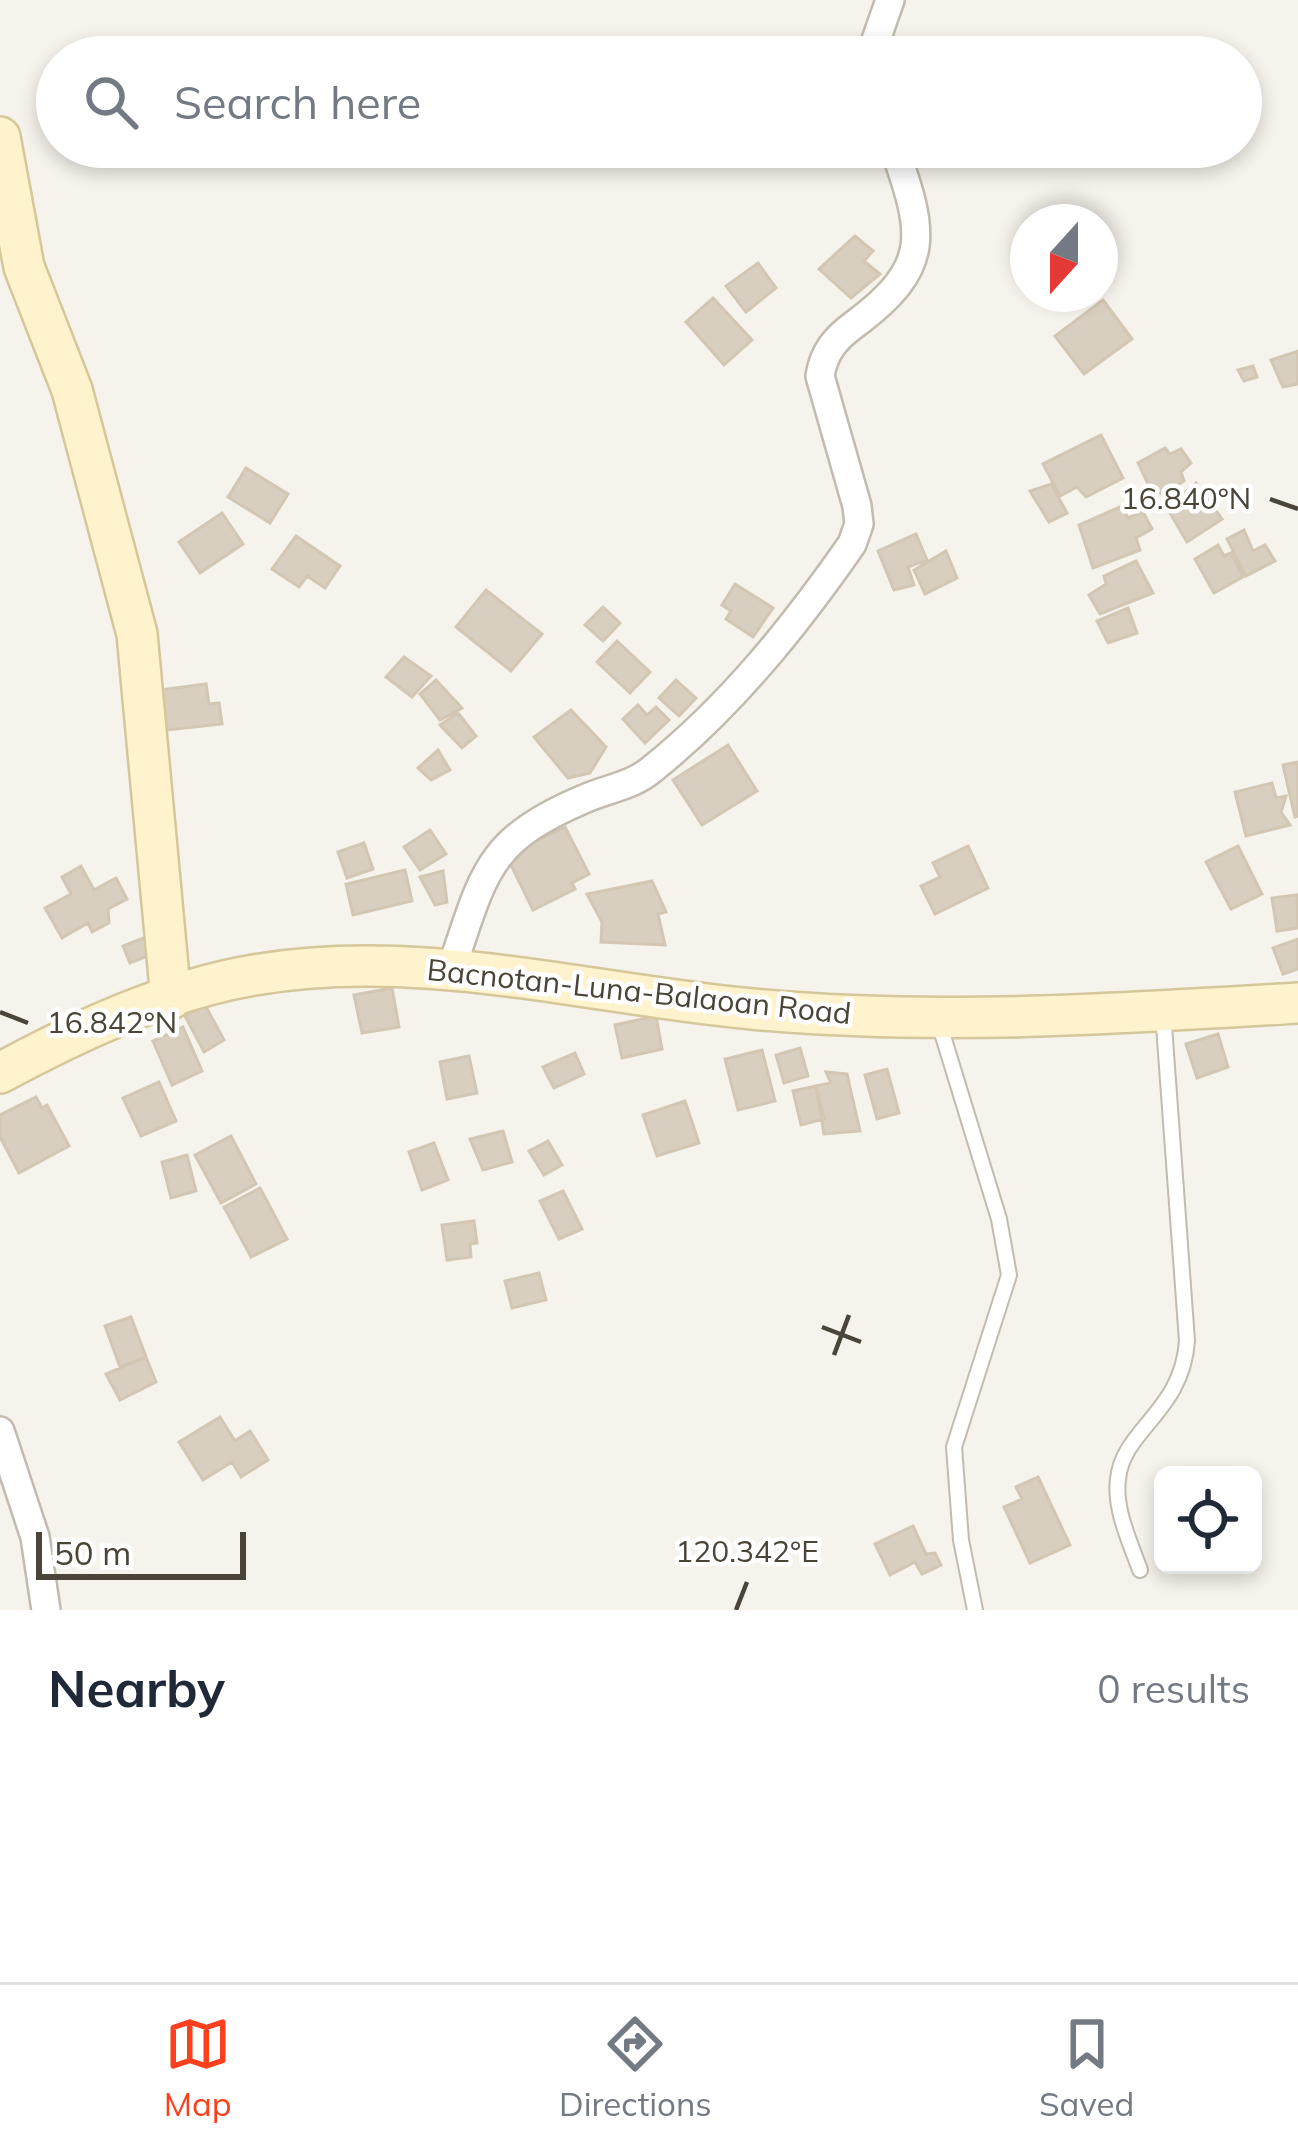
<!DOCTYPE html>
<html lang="en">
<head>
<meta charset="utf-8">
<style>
	:root { --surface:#fff; --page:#f2f2f3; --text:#1f2937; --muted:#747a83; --line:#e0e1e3; --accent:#fc3f1d }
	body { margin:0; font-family:Mulish,sans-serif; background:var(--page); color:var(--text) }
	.controls { position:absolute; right:36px; bottom:36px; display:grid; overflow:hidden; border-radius:18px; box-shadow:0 6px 18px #0003 }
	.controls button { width:108px; height:108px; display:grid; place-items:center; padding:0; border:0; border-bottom:3px solid var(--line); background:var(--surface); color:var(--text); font:60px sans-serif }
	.compass { position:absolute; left:1010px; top:204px; width:108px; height:108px; border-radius:50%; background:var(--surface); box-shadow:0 6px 18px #0003; rotate:201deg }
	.scale { position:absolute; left:36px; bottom:30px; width:210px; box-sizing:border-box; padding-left:12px; border:6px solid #4b4439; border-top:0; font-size:33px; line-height:42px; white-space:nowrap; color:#4b4439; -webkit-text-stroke:9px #fff; paint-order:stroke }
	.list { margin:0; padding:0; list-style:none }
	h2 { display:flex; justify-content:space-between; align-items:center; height:156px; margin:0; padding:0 48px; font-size:51px }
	h2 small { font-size:39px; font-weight:400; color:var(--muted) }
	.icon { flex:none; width:66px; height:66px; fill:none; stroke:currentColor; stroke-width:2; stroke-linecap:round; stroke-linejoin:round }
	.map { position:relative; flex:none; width:1298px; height:1610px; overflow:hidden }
	.search { position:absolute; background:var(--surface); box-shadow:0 6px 18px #0003; left:36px; right:36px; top:36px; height:132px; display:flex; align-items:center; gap:30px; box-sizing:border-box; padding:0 42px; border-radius:66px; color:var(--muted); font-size:45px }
	.sheet { height:372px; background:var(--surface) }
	nav { display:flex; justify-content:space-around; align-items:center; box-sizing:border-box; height:168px; border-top:3px solid var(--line); background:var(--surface); font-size:33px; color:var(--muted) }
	nav a { display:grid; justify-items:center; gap:6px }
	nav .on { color:var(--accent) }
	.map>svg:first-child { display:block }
	.building { fill:#d8cfc1; stroke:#d3c7b4; stroke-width:3 }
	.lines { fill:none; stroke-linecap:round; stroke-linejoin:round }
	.lane-casing { stroke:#c2bbae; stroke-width:18 }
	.street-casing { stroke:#c2bbae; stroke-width:32 }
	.secondary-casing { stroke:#d6c79b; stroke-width:44 }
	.lane { stroke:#fff; stroke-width:14 }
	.street { stroke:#fff; stroke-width:27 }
	.secondary { stroke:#fff3cd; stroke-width:39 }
	.ticks { fill:none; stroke:#4b4439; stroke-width:4.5 }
	.labels { text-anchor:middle; stroke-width:9; stroke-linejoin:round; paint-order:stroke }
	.street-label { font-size:30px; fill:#4b4439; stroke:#fff }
	.ticks-label { font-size:30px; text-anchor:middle; fill:#4b4439; stroke:#fff; stroke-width:9; stroke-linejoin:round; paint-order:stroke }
</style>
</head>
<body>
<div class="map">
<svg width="1298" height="1610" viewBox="0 0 1298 1610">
	<rect width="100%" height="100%" fill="#f6f3ec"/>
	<path class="building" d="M855 236 873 251 864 261 880 274 851 298 819 269Z
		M758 263 776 288 746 312 726 286Z
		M713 298 752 340 724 365 686 322Z
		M1103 300 1132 339 1084 374 1055 336Z
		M1298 351V384L1283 387 1271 360Z
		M1253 366 1257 377 1244 381 1238 370Z
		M1101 435 1123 478 1086 497 1077 487 1060 496 1043 464Z
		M1165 448 1170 454 1181 449 1191 463 1181 472 1184 481 1163 495 1148 484 1138 463Z
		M246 468 288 494 270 523 228 497Z
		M1196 483 1222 519 1187 542 1167 508Z
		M1051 484 1067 513 1049 522 1030 491Z
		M1122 506 1128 518 1143 512 1152 529 1136 538 1140 550 1093 568 1079 525Z
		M222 513 243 544 200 573 179 542Z
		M1244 530 1253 551 1265 545 1275 561 1246 576 1227 539Z
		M916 534 927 560 908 567 914 585 894 590 878 551Z
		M296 536 340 566 325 588 307 576 299 587 272 569Z
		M1218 545 1224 556 1231 553 1243 577 1214 593 1195 559Z
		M946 551 957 578 925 594 914 570Z
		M1136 561 1153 593 1100 614 1089 595 1106 584 1104 576Z
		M735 584 773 608 753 637 726 619 731 611 722 605Z
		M486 590 542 634 511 671 456 627Z
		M603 607 620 623 603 641 585 625Z
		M1128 608 1137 633 1108 643 1097 621Z
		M617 641 650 672 630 693 597 662Z
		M404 657 431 676 412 697 386 677Z
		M436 680 462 708 440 720 420 694Z
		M676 680 696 698 679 716 659 698Z
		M206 684 209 704 219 703 222 724 165 730 160 690Z
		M638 705 647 715 656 707 669 720 645 743 623 719Z
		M571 710 606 747 590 773 568 778 534 737Z
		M458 713 476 736 462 748 440 725Z
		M728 745 757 791 702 825 673 780Z
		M438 750 450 770 431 780 418 768Z
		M1298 762V816L1295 817 1283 765Z
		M1272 783 1276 798 1286 796 1281 812 1290 825 1246 836 1235 792Z
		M565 827 589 874 572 883 575 889 533 910 506 855Z
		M430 830 446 854 420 870 404 847Z
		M364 843 373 869 347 878 338 852Z
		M968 846 988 888 935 914 921 886 940 877 933 863Z
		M1238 846 1262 894 1231 909 1206 862Z
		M81 866 94 890 116 878 127 899 108 909 109 923 92 932 88 923 62 938 45 908 71 894 62 877Z
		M405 870 412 901 353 915 346 884Z
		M443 871 447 902 435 905 420 877Z
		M652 881 666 912 658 914 665 945 601 942 602 922 587 894Z
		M1297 895 1298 928 1277 931 1272 898Z
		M146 937 153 954 130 963 123 946Z
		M1298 939V969L1283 974 1273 948Z
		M392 988 399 1027 362 1033 354 995Z
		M205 1005 224 1040 204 1052 185 1016Z
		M656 1016 662 1049 622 1058 615 1025Z
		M183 1027 202 1071 172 1085 153 1041Z
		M1218 1034 1228 1067 1197 1078 1186 1044Z
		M800 1048 808 1076 784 1083 776 1055Z
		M762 1050 775 1101 738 1110 725 1059Z
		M575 1053 584 1074 554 1088 543 1067Z
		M469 1056 477 1093 447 1099 440 1062Z
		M887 1069 899 1113 877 1119 865 1075Z
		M826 1072 847 1074 860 1131 824 1134 816 1086 831 1083Z
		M159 1082 176 1121 141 1136 123 1098Z
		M816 1086 824 1119 801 1125 793 1091Z
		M36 1097 42 1108 47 1105 69 1146 19 1173 0 1137V1115Z
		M685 1101 699 1143 657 1156 643 1115Z
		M503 1131 512 1162 483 1170 470 1139Z
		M231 1136 256 1184 221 1203 195 1155Z
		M548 1141 562 1165 544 1175 529 1151Z
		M434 1143 448 1180 422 1190 409 1152Z
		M187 1155 196 1191 171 1198 162 1162Z
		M260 1188 287 1239 251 1257 224 1207Z
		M563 1191 582 1229 559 1239 540 1201Z
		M474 1221 477 1243 470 1244 471 1257 447 1260 442 1225Z
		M539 1273 546 1300 512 1308 505 1281Z
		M131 1317 146 1357 120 1367 105 1326Z
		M146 1357 156 1382 120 1400 106 1374Z
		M220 1417 235 1441 250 1431 268 1460 241 1477 232 1462 203 1480 179 1442Z
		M1038 1477 1070 1545 1030 1563 1004 1507 1022 1499 1016 1487Z
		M913 1526 926 1554 935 1553 941 1565 922 1574 915 1562 890 1575 875 1544Z"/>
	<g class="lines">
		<defs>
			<path id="lane" d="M939 1023 999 1219 1009 1275 954 1447 961 1540 975 1610
				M1140 1570C1130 1542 1114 1509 1118 1479 1123 1429 1182 1412 1187 1341L1163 1012"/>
			<path id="street" d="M870 57 890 0
				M451 970C484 874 485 841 584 799 606 789 632 786 651 770 730 707 795 626 852 544L859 524 857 506 820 376C824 351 836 338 855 324 933 266 924 233 894 147
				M0 1431 35 1537 46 1610"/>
			<path id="secondary" d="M0 137 24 267 72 390 137 634 171 999
				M0 1073C78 1031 166 990 254 975 419 946 588 994 752 1009 933 1026 1117 1014 1298 1003"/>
		</defs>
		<use href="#lane" class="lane-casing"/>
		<use href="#street" class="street-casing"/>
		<use href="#secondary" class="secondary-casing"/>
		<use href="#lane" class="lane"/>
		<use href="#street" class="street"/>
		<use href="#secondary" class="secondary"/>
	</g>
	<path class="ticks" d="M1270 499 1298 509M0 1012 28 1023M822 1327 861 1342M834 1355 849 1315M736 1610 747 1582"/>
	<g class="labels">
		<g class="street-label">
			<text transform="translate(639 992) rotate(6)" y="10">Bacnotan-Luna-Balaoan Road</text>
		</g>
	</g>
	<g class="ticks-label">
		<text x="1186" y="509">16.840°N</text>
		<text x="112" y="1033">16.842°N</text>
		<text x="747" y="1562">120.342°E</text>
	</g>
</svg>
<div class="controls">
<button><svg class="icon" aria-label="locate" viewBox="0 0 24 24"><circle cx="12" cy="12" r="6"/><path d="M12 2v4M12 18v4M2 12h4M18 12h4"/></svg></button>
</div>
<svg class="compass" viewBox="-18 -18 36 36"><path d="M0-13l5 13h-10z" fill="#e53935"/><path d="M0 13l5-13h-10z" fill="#747a83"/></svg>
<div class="scale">50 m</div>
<div class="search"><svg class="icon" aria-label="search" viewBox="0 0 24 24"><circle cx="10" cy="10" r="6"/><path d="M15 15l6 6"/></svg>Search here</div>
</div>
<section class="sheet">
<h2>Nearby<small>0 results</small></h2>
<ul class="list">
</ul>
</section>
<nav>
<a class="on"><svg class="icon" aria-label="map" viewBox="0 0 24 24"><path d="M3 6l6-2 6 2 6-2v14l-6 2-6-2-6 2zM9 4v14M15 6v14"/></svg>Map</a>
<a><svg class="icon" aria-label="directions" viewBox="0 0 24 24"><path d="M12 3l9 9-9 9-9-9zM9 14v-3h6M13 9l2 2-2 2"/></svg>Directions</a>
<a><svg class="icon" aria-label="saved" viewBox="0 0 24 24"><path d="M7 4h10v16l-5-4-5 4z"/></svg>Saved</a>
</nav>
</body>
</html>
